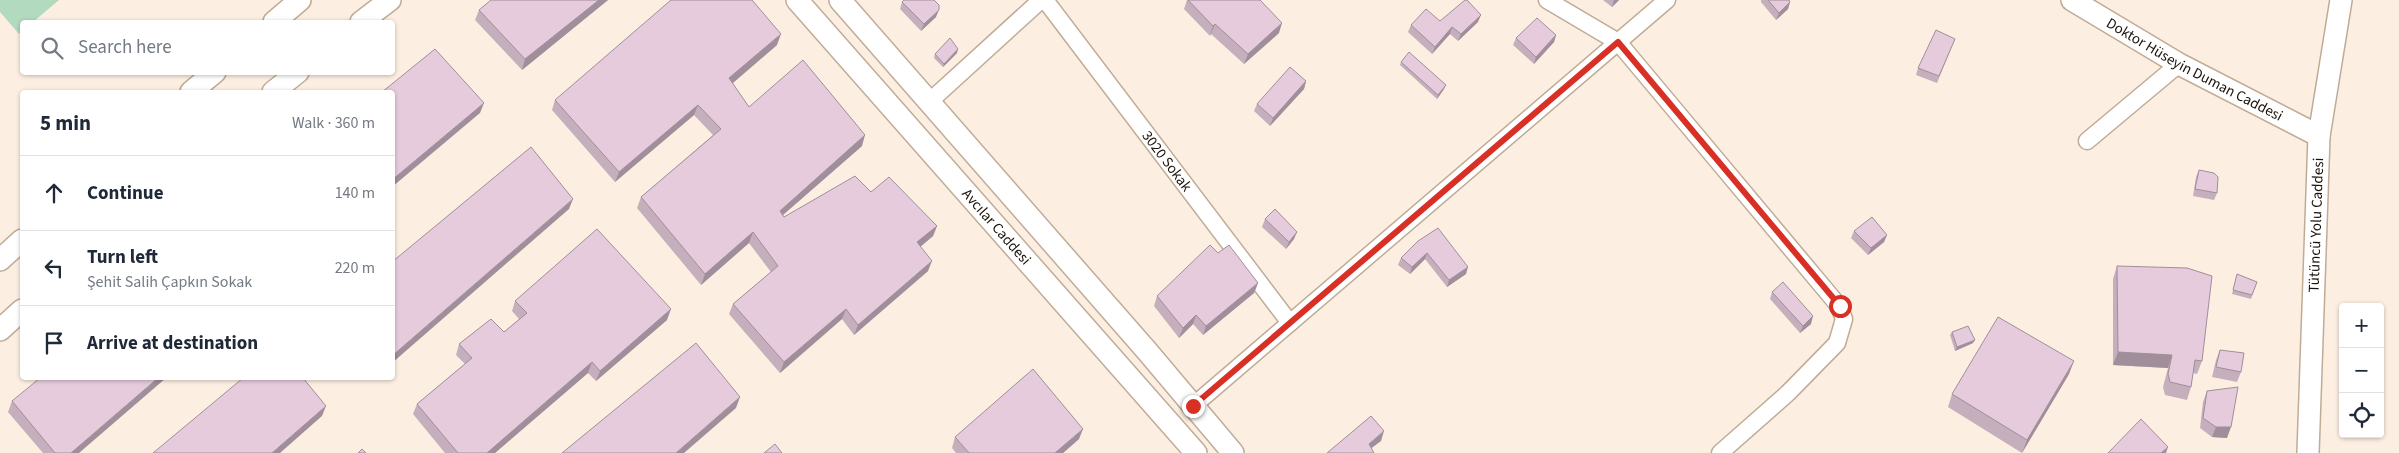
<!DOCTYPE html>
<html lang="en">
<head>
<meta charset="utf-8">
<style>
	:root { --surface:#fff; --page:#f2f2f3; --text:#1f2937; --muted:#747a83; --line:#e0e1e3 }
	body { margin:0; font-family:"Source Sans 3",sans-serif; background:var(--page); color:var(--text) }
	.controls { position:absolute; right:15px; bottom:15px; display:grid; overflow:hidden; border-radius:5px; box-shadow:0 1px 4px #0004 }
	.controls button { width:45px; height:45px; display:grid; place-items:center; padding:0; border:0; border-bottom:1px solid var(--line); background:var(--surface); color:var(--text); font:25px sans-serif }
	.stop { position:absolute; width:15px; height:15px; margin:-11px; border:4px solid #d93025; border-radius:50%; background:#fff }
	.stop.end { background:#d93025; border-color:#fff; box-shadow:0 1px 5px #0008 }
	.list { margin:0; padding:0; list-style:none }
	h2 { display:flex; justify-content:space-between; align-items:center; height:65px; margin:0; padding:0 20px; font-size:21px }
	h2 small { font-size:16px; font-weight:400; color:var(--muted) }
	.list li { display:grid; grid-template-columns:32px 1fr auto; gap:15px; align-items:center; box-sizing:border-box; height:75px; padding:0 20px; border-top:1px solid var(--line) }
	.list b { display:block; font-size:19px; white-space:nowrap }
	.list p { margin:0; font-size:16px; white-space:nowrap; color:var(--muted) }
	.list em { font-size:16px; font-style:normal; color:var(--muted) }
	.icon { flex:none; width:28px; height:28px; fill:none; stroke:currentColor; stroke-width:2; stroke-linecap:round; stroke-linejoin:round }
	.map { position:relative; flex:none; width:2399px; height:453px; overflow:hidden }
	.search { position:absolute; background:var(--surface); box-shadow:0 1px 4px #0004; left:20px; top:20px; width:375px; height:55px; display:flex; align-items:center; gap:12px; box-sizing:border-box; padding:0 18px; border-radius:5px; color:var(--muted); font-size:19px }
	.panel { position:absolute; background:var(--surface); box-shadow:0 1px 4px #0004; left:20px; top:90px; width:375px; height:290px; border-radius:5px }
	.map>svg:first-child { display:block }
	.green { fill:#b1dabe }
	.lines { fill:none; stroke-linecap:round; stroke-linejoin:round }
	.minor-casing { stroke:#c0ac96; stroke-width:19 }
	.major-casing { stroke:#c0ac96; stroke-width:24 }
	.minor { stroke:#fff; stroke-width:16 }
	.major { stroke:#fff; stroke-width:21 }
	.wall { fill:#c5afbd }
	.shaded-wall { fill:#a08e9a }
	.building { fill:#e5cbdc; stroke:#a08e9a }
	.route { stroke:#d93025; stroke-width:6 }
	.labels { text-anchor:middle; stroke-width:4; stroke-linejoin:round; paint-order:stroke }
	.street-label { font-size:15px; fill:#1a130b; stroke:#fff }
</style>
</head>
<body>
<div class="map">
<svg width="2399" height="453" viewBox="0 0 2399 453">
	<rect width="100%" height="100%" fill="#fcefe2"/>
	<path class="green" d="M0 0H59L33 22H22V31L19 34 0 12Z"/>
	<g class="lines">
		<defs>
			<g id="minor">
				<path id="s1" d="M1045 0 1290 323"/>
				<path d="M1547 0 1618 42 1839 306 1844 319 1837 343 1788 393 1720 453"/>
				<path d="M929 102 1041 0"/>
				<path d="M2087 141 2179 64"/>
				<path d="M1193 406 1667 0"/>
			</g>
			<g id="major">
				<path id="s2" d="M797 0 1196 453"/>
				<path d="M840 0 1147 351 1233 453"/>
				<path id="s3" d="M2072 0 2179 64 2319 136"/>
				<path d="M274 22 300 0"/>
				<path d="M361 22 390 0"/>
				<path d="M191 92 215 72"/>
				<path d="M273 92 298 72"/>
				<path d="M0 260 22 240"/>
				<path d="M0 330 22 310"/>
				<path id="s4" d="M2308 453 2319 136 2341 0"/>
			</g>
		</defs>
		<use href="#minor" class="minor-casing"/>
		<use href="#major" class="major-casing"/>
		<use href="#minor" class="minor"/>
		<use href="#major" class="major"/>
	</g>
	<path class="wall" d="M608 0 522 70 475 20 479 10Z
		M1187 0H1260L1279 33 1244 64 1211 34 1210 36 1184 9Z
		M1603 0H1619L1612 7Z
		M1761 0H1789L1790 2 1788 9 1776 20 1761 2Z
		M902 2 936 17 921 31 900 9Z
		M1440 21 1478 22 1458 41 1450 34 1432 54 1408 32 1411 25Z
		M1556 35 1554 42 1534 64 1513 45 1516 38Z
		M1955 39 1937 83 1916 75 1918 68Z
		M777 45 732 83 749 107 862 146 783 215 784 217 871 192 937 226 933 236 920 247 928 271 854 335 842 319 780 373 729 314 733 304 771 272 749 243 701 285 637 208 641 197 713 135 694 115 615 182 552 110 555 100Z
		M957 53 943 67 934 58 935 54Z
		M1401 62 1444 89 1437 99 1400 65Z
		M1306 81 1304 89 1270 126 1254 111 1257 104Z
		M2199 170 2217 193 2214 200 2193 196 2196 177Z
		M1265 219 1294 239 1286 249 1262 227Z
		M1854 231 1887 235 1884 242 1868 255 1851 238Z
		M1418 241 1466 274 1447 287 1425 259 1410 274 1398 265 1401 258Z
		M1218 253 1258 283 1254 293 1203 335 1193 324 1179 338 1154 306 1157 296Z
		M2117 266 2202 361 2197 374 2193 373 2191 387 2187 400 2165 395 2163 387 2168 368 2113 365V279Z
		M2237 274 2257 282 2251 299 2232 294Z
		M1772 292 1811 324 1800 333 1770 299Z
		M515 301 667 320 596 381 588 373 495 453H445L413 414 417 404 465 364 456 355 459 344 504 332 519 319 512 311Z
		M1952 332 1973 343 1955 351 1950 335Z
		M2220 350 2241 372 2237 382 2212 377 2216 360Z
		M2069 374 2022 453 1948 407 1952 394Z
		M2207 391 2227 438 2212 437 2200 428 2203 402Z
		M12 401 79 453H43L8 412Z
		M955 437 1079 439 1063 453H956L952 448Z"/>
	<path class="shaded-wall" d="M599 0H608L522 70 525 59Z
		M1614 0H1619L1612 7Z
		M1790 2 1788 9 1776 20 1779 13Z
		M939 10 936 17 921 31 924 24Z
		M1481 15 1478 22 1458 41 1461 34Z
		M1282 23 1279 33 1244 64 1248 54Z
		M1215 24 1211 34 1210 36 1213 26Z
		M1452 27 1450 34 1432 54 1435 47Z
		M781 34 777 45 726 89 729 78Z
		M1556 35 1554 42 1534 64 1536 57Z
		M958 49 957 53 943 67 944 64Z
		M1306 81 1304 89 1270 126 1273 118Z
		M1446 85 1444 89 1437 99 1438 95Z
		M484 103 480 113 392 187V180Z
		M698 105 694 115 615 182 619 172Z
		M865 135 862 146 776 221 780 211Z
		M573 199 569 209 392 363V356Z
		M937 226 933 236 913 253 917 242Z
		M753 232 749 243 701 285 705 274Z
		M1297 232 1294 239 1286 249 1289 242Z
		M1887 235 1884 242 1868 255 1871 248Z
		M1427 253 1425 259 1410 274 1412 267Z
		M932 261 928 271 854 335 858 325Z
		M1468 267 1466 274 1447 287 1449 280Z
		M1258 283 1254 293 1203 335 1206 326Z
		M671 309 667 320 596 381 600 371Z
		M846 309 842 319 780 373 784 362Z
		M1196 315 1193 324 1179 338 1183 328Z
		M1813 316 1811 324 1800 333 1803 326Z
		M1975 340 1973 343 1955 351 1957 347Z
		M2118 352 2172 355 2168 368 2113 365Z
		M2074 361 2069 374 2022 453 2027 440Z
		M592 362 588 373 495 453H487Z
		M158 378H166L79 453H71Z
		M740 397 736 408 684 453H676Z
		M326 406 322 416 280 453H272Z
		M2216 427H2231L2227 438 2212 437Z
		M1083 429 1079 439 1063 453H1055Z
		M1384 431 1381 441 1365 453 1369 444Z
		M2168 447 2166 453H2161Z"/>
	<path class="building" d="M491 0H599L525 59 479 10Z
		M671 0H752L781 34 729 78 749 107 803 60 865 135 780 211 784 217 855 176 871 192 889 177 937 226 917 242 932 261 858 325 846 309 784 362 733 304 778 266 753 232 705 274 641 197 721 129 698 105 619 172 555 100Z
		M904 0H934L939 5V10L924 24 902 2Z
		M1188 0H1260L1282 23 1248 54 1215 24 1213 26Z
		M1465 0H1467L1481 15 1461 34 1452 27 1435 47 1411 25 1426 9 1440 21Z
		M1768 0H1789L1790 2 1779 13Z
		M1537 18 1556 35 1536 57 1516 38Z
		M1936 30 1955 39 1939 76 1918 68Z
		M950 38 958 49 944 64 935 54Z
		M435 49 484 103 392 180V92H382Z
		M1409 52 1446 85 1438 95 1401 62Z
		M1290 67 1306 81 1273 118 1257 104Z
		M531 147 573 199 392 356V262Z
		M2199 170 2214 173 2218 177 2217 193 2195 189Z
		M1275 209 1297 232 1289 242 1265 219Z
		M1872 217 1887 235 1871 248 1854 231Z
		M1438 228 1468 267 1449 280 1427 253 1412 267 1401 258 1418 241Z
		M597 229 671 309 600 371 592 362 487 453H458L417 404 472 358 459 344 491 319 504 332 527 313 515 301Z
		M1210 245 1218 253 1229 245 1258 283 1206 326 1196 315 1183 328 1157 296Z
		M2117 266 2187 268 2212 276 2202 361 2195 360 2191 387 2170 382 2168 374 2172 355 2118 352Z
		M2237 274 2257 282 2252 295 2233 290Z
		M1783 282 1813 316 1803 326 1772 292Z
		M1998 317 2074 361 2027 440 1952 394Z
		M1968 326 1975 340 1957 347 1952 332Z
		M696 343 740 397 676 453H562Z
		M2220 350 2244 353 2241 372 2216 367Z
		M1033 369 1083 429 1055 453H969L955 437Z
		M40 378H158L71 453H55L12 401Z
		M243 378H303L326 406 272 453H153Z
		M2238 387 2231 427H2216L2203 418 2207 391Z
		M1371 416 1384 431 1369 444 1374 453H1327Z
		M2141 419 2168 447 2161 453H2108Z
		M775 444 782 453H764Z
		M362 449 366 453H358Z"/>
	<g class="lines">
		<path class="route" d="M1193 406 1618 42 1840 306"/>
	</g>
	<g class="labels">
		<g class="street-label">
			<text dy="5" stroke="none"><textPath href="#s3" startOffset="141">Doktor Hüseyin Duman Caddesi</textPath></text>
			<text dy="5" stroke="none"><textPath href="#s1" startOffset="202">3020 Sokak</textPath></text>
			<text dy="5" stroke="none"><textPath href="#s2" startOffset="302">Avcılar Caddesi</textPath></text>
			<text dy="5" stroke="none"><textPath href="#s4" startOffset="228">Tütüncü Yolu Caddesi</textPath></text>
		</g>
	</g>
</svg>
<div class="controls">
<button>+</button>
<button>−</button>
<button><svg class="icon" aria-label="locate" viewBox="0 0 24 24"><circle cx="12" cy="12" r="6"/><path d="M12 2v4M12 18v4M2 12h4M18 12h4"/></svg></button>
</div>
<div class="stop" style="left:1840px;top:306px"></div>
<div class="stop end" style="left:1193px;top:406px"></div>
<div class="search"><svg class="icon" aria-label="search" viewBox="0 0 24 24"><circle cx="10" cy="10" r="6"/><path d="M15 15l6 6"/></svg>Search here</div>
<section class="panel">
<h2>5 min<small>Walk · 360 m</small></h2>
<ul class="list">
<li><svg class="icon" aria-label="ahead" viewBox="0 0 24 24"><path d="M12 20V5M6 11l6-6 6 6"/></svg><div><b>Continue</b></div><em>140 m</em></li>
<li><svg class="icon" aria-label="left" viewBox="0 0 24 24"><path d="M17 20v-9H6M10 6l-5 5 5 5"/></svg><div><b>Turn left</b><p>Şehit Salih Çapkın Sokak</p></div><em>220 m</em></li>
<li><svg class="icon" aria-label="arrive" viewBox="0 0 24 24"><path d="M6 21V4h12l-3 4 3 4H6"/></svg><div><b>Arrive at destination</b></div></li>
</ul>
</section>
</div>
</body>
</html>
